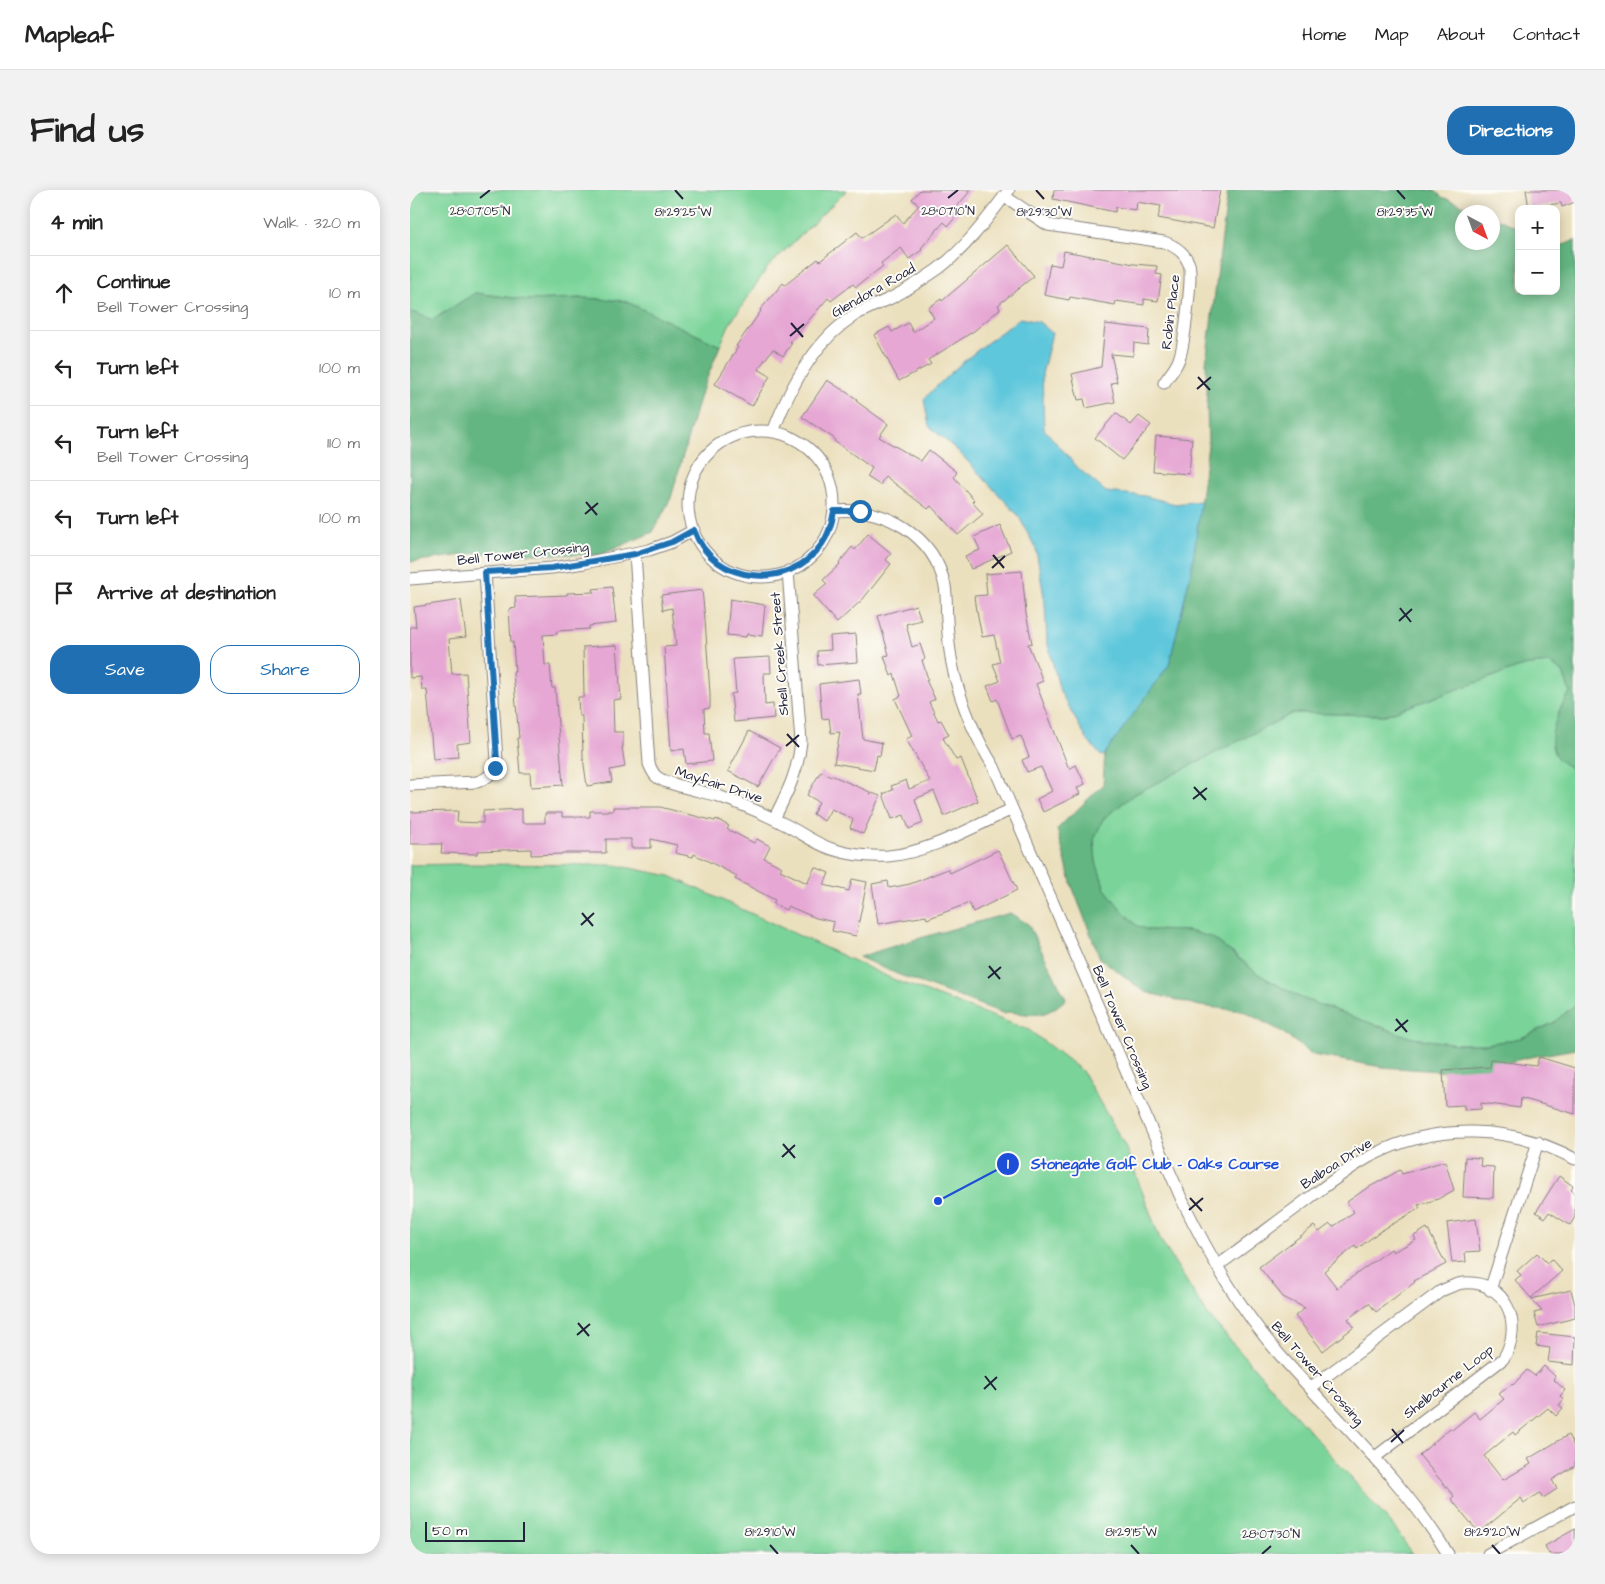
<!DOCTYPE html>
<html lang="en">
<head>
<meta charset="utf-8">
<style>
	:root { --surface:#fff; --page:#f2f2f2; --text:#222; --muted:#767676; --line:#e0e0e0; --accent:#1f6fb2 }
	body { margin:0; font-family:"Architects Daughter",sans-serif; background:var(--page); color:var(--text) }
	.controls { position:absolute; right:15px; top:15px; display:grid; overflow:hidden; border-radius:10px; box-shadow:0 2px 12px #0003 }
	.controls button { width:45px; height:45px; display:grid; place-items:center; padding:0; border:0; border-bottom:1px solid var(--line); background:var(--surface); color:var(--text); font:25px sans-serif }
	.compass { position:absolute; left:1045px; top:15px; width:45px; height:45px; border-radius:50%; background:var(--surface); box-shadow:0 2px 12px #0003; rotate:139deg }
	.scale { position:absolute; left:15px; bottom:12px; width:100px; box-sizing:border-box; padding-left:5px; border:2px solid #22223b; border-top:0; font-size:14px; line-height:18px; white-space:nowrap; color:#22223b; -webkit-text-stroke:4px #fdfcf7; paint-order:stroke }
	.stop { position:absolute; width:15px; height:15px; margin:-11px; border:4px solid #1f6fb2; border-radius:50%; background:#fff }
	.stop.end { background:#1f6fb2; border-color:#fff; box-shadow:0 1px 5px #0008 }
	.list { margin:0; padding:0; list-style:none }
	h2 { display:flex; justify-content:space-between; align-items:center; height:65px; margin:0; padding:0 20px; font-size:21px }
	h2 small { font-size:16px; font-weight:400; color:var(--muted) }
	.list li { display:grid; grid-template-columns:32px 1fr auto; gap:15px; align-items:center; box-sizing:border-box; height:75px; padding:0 20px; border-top:1px solid var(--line) }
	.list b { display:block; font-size:19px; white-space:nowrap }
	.list p { margin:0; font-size:16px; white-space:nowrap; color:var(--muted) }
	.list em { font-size:16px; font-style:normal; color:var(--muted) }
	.actions { display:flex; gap:10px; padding:15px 20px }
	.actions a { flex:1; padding:11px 0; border:1px solid var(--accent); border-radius:20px; text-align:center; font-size:18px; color:var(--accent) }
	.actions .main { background:var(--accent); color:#fff }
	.icon { flex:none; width:28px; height:28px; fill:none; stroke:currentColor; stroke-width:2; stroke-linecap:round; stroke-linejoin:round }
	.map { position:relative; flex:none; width:1165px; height:1364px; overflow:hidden; border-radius:20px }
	header { display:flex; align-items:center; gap:30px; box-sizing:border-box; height:70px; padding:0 25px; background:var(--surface); border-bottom:1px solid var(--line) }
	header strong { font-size:24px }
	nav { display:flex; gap:28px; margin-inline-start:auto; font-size:18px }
	.intro { display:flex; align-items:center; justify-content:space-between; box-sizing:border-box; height:120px; padding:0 30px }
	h1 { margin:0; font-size:35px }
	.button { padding:12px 22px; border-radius:20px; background:var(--accent); color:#fff; font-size:18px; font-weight:700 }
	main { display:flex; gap:30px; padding:0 30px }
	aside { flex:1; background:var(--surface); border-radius:20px; box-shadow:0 2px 12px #0003 }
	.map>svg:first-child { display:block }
	.green { fill:#7ad499; stroke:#4e7b6a }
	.forest { fill:#63b681; stroke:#426c5e }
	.water { fill:#5fc7db; stroke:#40748b }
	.building { fill:#e6a7d4 }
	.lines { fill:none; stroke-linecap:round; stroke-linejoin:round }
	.street-casing { stroke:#86817c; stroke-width:13 }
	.street { stroke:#fff; stroke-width:11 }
	.route { stroke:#1f6fb2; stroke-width:6 }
	.ticks { fill:none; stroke:#22223b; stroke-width:2 }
	.labels { text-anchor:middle; stroke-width:4; stroke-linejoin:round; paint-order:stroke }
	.street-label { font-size:14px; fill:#22223b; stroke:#fdfcf7 }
	.ticks-label { font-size:12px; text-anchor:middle; fill:#22223b; stroke:#fdfcf7; stroke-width:4; stroke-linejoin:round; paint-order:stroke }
	.leader { fill:none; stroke:#1d4ed8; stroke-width:2 }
	.callout-dot { fill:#1d4ed8; stroke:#fdfcf7; stroke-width:2 }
	.mark-label { font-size:15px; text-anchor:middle; font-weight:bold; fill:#fff }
	.callout-label { font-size:15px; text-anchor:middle; font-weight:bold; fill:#1d4ed8; stroke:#fdfcf7; stroke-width:4; stroke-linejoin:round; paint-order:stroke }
</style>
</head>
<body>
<header>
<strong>Mapleaf</strong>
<nav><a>Home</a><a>Map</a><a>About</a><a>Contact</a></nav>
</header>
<div class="intro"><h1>Find us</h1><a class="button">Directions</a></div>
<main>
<aside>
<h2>4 min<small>Walk · 320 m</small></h2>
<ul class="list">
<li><svg class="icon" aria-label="ahead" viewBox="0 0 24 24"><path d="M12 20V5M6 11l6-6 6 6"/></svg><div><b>Continue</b><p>Bell Tower Crossing</p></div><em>10 m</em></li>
<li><svg class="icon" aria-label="left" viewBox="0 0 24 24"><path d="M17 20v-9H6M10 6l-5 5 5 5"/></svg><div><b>Turn left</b></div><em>100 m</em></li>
<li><svg class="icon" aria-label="left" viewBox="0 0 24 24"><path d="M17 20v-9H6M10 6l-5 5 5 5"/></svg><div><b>Turn left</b><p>Bell Tower Crossing</p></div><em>110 m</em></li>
<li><svg class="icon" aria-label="left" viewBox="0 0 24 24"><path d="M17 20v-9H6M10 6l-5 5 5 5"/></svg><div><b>Turn left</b></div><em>100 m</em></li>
<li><svg class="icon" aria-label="arrive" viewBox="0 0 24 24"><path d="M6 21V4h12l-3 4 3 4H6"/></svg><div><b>Arrive at destination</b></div></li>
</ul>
<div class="actions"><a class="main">Save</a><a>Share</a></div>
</aside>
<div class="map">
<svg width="1165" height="1364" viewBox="0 0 1165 1364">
	<rect width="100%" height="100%" fill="#fdfcf7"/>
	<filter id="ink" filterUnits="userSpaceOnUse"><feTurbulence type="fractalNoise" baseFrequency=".02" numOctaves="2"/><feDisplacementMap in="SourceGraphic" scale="10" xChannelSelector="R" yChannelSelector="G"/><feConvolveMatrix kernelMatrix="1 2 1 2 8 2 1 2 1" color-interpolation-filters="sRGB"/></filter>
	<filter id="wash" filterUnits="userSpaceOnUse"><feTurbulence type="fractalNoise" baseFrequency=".0096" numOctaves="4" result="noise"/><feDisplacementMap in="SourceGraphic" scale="20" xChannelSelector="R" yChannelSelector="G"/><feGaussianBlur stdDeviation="1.12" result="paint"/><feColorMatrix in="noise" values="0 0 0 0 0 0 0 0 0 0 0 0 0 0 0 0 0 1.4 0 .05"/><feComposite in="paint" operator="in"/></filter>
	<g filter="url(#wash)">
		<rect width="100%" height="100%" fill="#ebe0be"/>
		<path class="green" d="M0 0H437L357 78 319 135 310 156 215 111 174 108 118 110 65 103 22 130 5 123 0 122Z
			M1139 473 1153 482 1160 502 1147 524 1158 576 1165 579V815L1143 833 1111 848 1077 854H1047L1002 848 891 808 848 784 823 763 778 741 737 740 726 735 710 718 695 699 686 672 684 649 693 629 723 605 883 523 975 525 1113 476Z
			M47 674 205 675 260 686 485 790 619 840 672 881 715 956 750 1049 797 1124 985 1338 1002 1364H0V675Z"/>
		<path class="forest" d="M818 0H1024L1032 7 1070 22H1052V52H1082L1083 27 1109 38V101H1146V52L1154 55 1165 50V579C1125 567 1146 526 1160 502L1153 482 1139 473 1113 476 975 525 883 523 723 605 693 629 684 650 686 672 695 699 710 718 726 735 738 740 778 741 802 747 848 784 891 808 1002 848 1047 854H1077L1111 848 1143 833 1165 815V859L1115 868 1058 883 972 877 903 865 869 840 833 821 790 816 735 802 690 768 662 696 647 639 693 595 695 562 759 475 782 377 798 255 796 173Z
			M65 103 118 110 174 108 215 111 310 156 289 208 261 308 243 342 190 365 68 363 0 372V122L5 123 23 130Z
			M600 723 618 734 656 809C634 829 626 825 598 822L595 824 487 784 449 767 503 750Z"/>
		<path class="water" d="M610 128 629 132 642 143 632 184 634 239 669 279 696 302 735 306 765 314 791 311 782 377 759 475 696 562 695 565 691 566 676 548 650 501 637 451 635 413 626 359 608 325 548 261 519 236 514 209C543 178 576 153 610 128Z"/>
		<g id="blocks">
			<path class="building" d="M510 0H561L544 20 549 23 538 36 534 32 511 58 512 60 499 69 491 58 471 73 473 76 446 97 443 94 421 111 418 108 380 152 382 153 373 166 363 159 348 179 360 186 342 216 305 194 328 157 326 156 351 121 350 120 373 93 375 95 408 69 410 71 447 42 452 48 486 24 493 33 509 15 502 9Z
				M644 0H810L803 38 748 28 751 16 727 12 726 20 706 17 705 22 643 9Z
				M1116 0H1165V12L1152 17 1151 13 1119 18Z
				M598 55 624 86 588 115 590 119 564 141 518 170 521 174 489 191 464 145 479 137 482 142 498 133 503 142 524 128 518 118 531 109 532 111Z
				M654 61 724 74 747 76 746 84 752 85 748 111 734 109V115L706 111 705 115 660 107 659 110 634 105 640 74 651 76Z
				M695 134 739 139 738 155 724 153 723 166 701 164 707 192 701 193 705 212 676 218 674 209 668 210 662 184 691 177Z
				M417 190 447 209 446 211 478 234 469 247 511 271 519 260 547 282 544 287 564 310 562 312 573 324 548 345 521 316 518 319 475 286 470 295 457 287 462 278 424 251 425 249 392 227Z
				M706 223 721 235 729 226 741 235 712 270 685 248Z
				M746 246 782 249 779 284 743 281Z
				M590 335 601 361 561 379 555 366 570 360 564 347Z
				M458 344 481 363 476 370 481 374 453 409 427 433 403 406 417 394 413 390 430 374 429 373 442 357 445 360Z
				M612 381 616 424 622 453 618 454 633 491 626 494 659 579 666 575 675 594 667 598 670 604 633 622 627 609 642 601 631 577 617 582 612 570 619 567 611 546 602 549 587 509 583 511 577 496 590 491 583 474 590 472 584 445 572 447 567 421H566L564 406 577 405 575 384Z
				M202 397 206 433 179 436V439L147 441V444L133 445 135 475H140L142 498H145L153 595 121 597 120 583H110L107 548H109L103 482H105L103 452H101L99 419 106 418 105 407 157 405V403L184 402 183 399Z
				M292 400 295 429 300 504V518L294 519 295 543H299L302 571 276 574 274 559 261 561 254 457 266 456 262 418 253 420 251 405Z
				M320 409 355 415 352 446 337 444 336 447 317 445Z
				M51 410 56 447 39 449 42 484 56 483 61 552 47 554 48 567 23 569 17 500H12L11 487 0 488V437H6L4 417Z
				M506 415 511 430 496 434 502 457 510 454 515 469 512 470 518 489 516 490 525 509 519 512 528 531 531 530 539 545 533 548 546 570 551 568 568 611 534 626 524 601 505 609 513 633 499 639 494 625 482 629 473 604 483 600 481 596 496 590 499 599 520 591 496 549 502 546 485 509 491 506 484 484 481 486 474 466 479 465 468 426Z
				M446 444 448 472 408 475 407 461 421 460 420 446Z
				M207 455 211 509 203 510 204 542H213V557H212L215 577 200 580 202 592 177 596 173 568 172 526H169L168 507H174L173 457Z
				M360 467 361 483H354L355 515 363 514 364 528 324 532 321 504 326 503 323 469Z
				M449 489 451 504H448L453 549 472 553 470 566 467 565 464 580 424 573 430 542 421 543 419 528 412 529 409 494Z
				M339 541 370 558 348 597 318 581Z
				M411 581 421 587V585L460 602V604L462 603 470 606 453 644 440 638 443 629 421 619 414 631 403 624 409 612 397 605Z
				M203 617H250L305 631 306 629 319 636 317 639 344 653 347 649 360 656 354 668 372 677 370 680 397 693 405 677 419 683 414 695 439 701 442 689 457 692 446 746 422 741 424 732 406 728 378 716 376 720 363 714 365 710 325 689 327 686 284 664 283 667 265 663 267 655 241 649V658H221V649H196V663H152V664L121 665V659L67 661V664L31 663 32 654H0V622L48 621 47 632 73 633V621L112 619V633H135V623H152V627H180V621H203Z
				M588 660 607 700 563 722 559 713 517 729 516 726 468 734 462 694 478 691 479 698 500 694 538 679 540 683Z
				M1129 867 1165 878V924L1111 908 1110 918 1071 913V919L1054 920V915L1035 916 1033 880 1080 877 1081 870 1126 876Z
				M1055 967 1071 968 1070 976 1084 977 1083 1008 1053 1007Z
				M1035 971 1044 1000 1028 1009 1008 1015 1010 1018 969 1042 947 1059 945 1056 914 1081 927 1098 981 1059 983 1062 1006 1050 1004 1046 1017 1038 1036 1074 1004 1091 1005 1092 966 1122 959 1113 938 1129 944 1137 913 1161 885 1126 895 1118 873 1107 849 1077 904 1036 909 1042 920 1034 923 1037 944 1022 937 1012 954 1000 990 980 992 984Z
				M1149 986 1163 996 1161 1000 1165 1003V1027L1160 1035 1139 1022 1135 1028 1126 1022Z
				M1066 1029 1070 1061 1055 1062 1056 1072 1042 1073 1037 1033Z
				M1127 1063 1137 1073 1141 1069 1152 1081 1121 1108 1105 1090 1111 1085 1107 1081Z
				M1161 1100 1165 1115V1128L1128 1137 1124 1123 1132 1121 1121 1109Z
				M1128 1143 1165 1147 1164 1175 1138 1172 1140 1158 1126 1156Z
				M1134 1176 1145 1186 1143 1189 1155 1200 1150 1206 1154 1209 1149 1215 1153 1218 1146 1226 1138 1218 1105 1245 1103 1242 1074 1266 1093 1290 1121 1274 1118 1269 1158 1245 1165 1258V1276L1142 1290 1147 1299 1133 1308 1130 1303 1114 1313 1111 1308 1069 1343 1041 1309 1044 1306 1009 1265 1040 1238 1042 1240 1064 1222 1070 1229 1094 1209 1089 1204 1102 1194 1103 1195 1117 1180 1125 1186Z
				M1165 1339V1364H1139L1135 1356Z"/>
		</g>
	</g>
	<g filter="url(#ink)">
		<use href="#blocks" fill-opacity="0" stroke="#86817c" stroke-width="1"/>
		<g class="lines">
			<defs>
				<path id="street" d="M594 6 638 35 754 52C765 56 775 63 779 74 783 85 774 154 770 166 768 176 759 185 754 193
					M278 314a73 73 0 1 1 146 0a73 73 0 1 1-146 0Z
					M363 242C379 199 405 150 445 125 456 119 468 114 479 109 496 101 512 90 528 79 556 58 578 28 599 0
					M424 321C475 316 524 345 535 396 537 407 536 419 537 430 538 448 540 466 544 483 552 516 566 548 584 577L772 1010C799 1065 829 1118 869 1164 927 1230 993 1290 1038 1364
					M225 363 239 574C241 579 243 584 247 587 255 594 295 602 308 606 332 614 355 624 378 636 393 644 406 654 422 659 440 665 459 667 478 666 518 663 565 636 602 619
					M0 389 142 378 174 373 239 360 262 352 284 340
					M0 595 67 592C79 588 84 582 87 571L75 382
					M364 629C377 603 388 582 391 552L378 381
					M807 1076C834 1057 860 1037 886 1018 910 1000 935 980 961 966 1026 932 1101 935 1165 969
					M1080 1100 1128 952
					M900 1198 1031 1101C1038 1098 1045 1094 1053 1093 1096 1089 1115 1135 1093 1169L964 1268
					M1078 1364 1165 1316"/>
			</defs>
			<use href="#street" class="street-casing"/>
			<use href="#street" class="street"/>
		</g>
	</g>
	<g class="lines" filter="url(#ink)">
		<path class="route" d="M85 578 87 571 75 382 142 378 225 364 262 352 284 340C303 395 380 401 412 354 419 344 422 333 424 321H450"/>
	</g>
	<path class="ticks" d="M265 0 273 9M626 0 634 9M987 0 995 9M70 8 80 0M538 8 548 0M381 133 393 147M380 146 394 134M788 187 800 200M787 199 801 187M176 312 187 325M175 324 188 313M583 365 594 378M582 378 595 366M990 418 1001 432M989 431 1002 419M377 544 389 557M376 556 389 545M784 597 796 610M783 609 797 598M172 723 183 736M171 735 184 723M579 776 590 789M578 788 591 777M986 829 997 842M985 841 998 830M373 954 385 968M372 967 385 955M780 1008 792 1021M779 1020 793 1008M168 1133 179 1146M167 1145 180 1134M575 1186 586 1200M574 1199 587 1187M982 1239 993 1253M981 1252 994 1240M360 1355 368 1364M721 1355 729 1364M1082 1355 1090 1364M852 1364 861 1356"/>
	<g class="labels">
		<g class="street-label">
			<text transform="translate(463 100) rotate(-30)" y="5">Glendora Road</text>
			<text transform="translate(760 122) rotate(-83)" y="5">Robin Place</text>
			<text transform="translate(113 363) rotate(-6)" y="5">Bell Tower Crossing</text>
			<text transform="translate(369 464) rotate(-94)" y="5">Shell Creek Street</text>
			<text transform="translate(309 594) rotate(18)" y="5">Mayfair Drive</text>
			<text transform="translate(713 837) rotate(67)" y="5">Bell Tower Crossing</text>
			<text transform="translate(926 973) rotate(-33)" y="5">Balboa Drive</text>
			<text transform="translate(908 1183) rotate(49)" y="5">Bell Tower Crossing</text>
			<text transform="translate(1038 1191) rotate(-38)" y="5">Shelbourne Loop</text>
		</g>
	</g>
	<g class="ticks-label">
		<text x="70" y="25">28°07'05"N</text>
		<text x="538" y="25">28°07'10"N</text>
		<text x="273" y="26">81°29'25"W</text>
		<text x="634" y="26">81°29'30"W</text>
		<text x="995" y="26">81°29'35"W</text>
		<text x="360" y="1346">81°29'10"W</text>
		<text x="721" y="1346">81°29'15"W</text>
		<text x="1082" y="1346">81°29'20"W</text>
		<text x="861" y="1348">28°07'30"N</text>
	</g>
	<path class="leader" d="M528 1011L598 974"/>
	<g class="callout-dot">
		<circle cx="528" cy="1011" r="5"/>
		<circle cx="598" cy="974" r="12"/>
	</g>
	<g class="mark-label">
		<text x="598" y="979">1</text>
	</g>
	<g class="callout-label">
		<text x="745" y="979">Stonegate Golf Club - Oaks Course</text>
	</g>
</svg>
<div class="controls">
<button>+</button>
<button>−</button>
</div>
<svg class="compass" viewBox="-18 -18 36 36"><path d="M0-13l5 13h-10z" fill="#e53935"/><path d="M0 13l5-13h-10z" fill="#767676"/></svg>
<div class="scale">50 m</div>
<div class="stop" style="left:450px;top:321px"></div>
<div class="stop end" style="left:85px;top:578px"></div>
</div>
</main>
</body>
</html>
